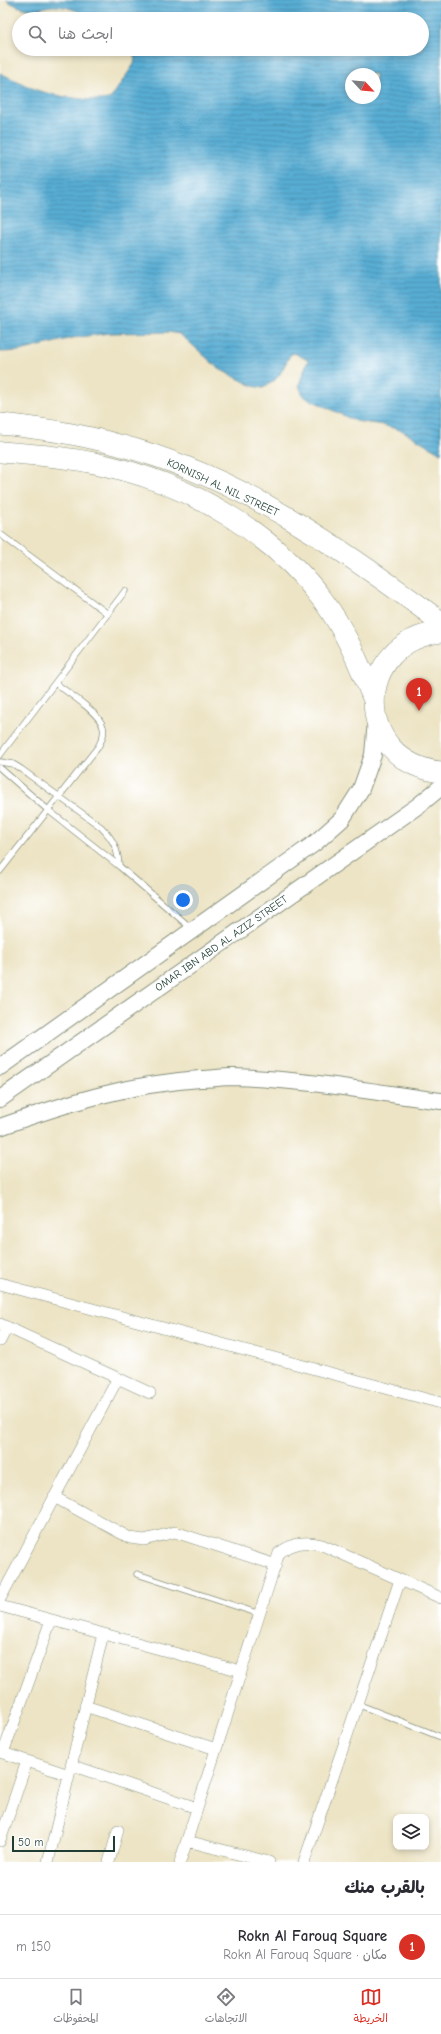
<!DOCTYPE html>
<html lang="ar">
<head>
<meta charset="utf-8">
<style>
	:root { --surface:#fff; --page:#f2f2f3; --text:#2b2b33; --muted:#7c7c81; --line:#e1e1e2; --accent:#d93025 }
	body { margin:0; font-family:"Comic Neue","Playpen Sans Arabic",sans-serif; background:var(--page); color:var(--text); direction:rtl }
	.controls { position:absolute; right:12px; bottom:12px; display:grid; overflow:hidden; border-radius:8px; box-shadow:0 2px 6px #0003 }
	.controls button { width:36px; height:36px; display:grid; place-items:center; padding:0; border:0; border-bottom:1px solid var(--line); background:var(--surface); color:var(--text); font:20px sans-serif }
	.compass { position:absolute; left:345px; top:68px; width:36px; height:36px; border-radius:50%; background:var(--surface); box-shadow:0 2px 6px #0003; rotate:116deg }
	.scale { position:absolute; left:12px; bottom:10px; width:103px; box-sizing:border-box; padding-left:4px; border:2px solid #1f3d34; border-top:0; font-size:11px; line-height:14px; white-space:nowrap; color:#1f3d34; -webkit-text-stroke:3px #fff; paint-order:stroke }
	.you { position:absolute; left:183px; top:900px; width:14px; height:14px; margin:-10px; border:3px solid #fff; border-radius:50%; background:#1a73e8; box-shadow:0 0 0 6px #1a73e833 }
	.badge { display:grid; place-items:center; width:26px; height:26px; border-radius:50%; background:var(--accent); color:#fff; font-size:13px; font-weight:700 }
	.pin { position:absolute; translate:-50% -33px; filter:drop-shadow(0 1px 2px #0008) }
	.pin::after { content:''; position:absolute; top:21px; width:14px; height:12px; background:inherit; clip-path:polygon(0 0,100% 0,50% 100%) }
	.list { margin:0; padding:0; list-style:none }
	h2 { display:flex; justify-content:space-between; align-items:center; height:52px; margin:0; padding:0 16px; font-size:17px }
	h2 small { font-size:13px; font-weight:400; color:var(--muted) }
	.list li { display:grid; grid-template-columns:26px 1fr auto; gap:12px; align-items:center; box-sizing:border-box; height:64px; padding:0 16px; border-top:1px solid var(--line) }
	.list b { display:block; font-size:15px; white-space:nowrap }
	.list p { margin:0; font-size:13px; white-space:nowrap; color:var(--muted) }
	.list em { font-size:13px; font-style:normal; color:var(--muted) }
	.icon { flex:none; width:22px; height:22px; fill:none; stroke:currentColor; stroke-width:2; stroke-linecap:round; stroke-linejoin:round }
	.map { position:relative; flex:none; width:441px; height:1862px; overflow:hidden; direction:ltr }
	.search { position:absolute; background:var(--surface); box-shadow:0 2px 6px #0003; left:12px; right:12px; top:12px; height:44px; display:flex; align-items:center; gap:10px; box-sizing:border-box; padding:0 14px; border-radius:22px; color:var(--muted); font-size:15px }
	.sheet { height:116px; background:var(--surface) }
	nav { display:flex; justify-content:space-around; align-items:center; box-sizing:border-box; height:56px; border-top:1px solid var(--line); background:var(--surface); font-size:11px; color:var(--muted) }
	nav a { display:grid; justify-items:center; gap:2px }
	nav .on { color:var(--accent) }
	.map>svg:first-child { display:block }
	.water { fill:url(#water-rules); stroke:#3c7584; fill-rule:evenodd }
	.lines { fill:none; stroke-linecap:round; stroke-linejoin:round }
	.lane-casing { stroke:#86907c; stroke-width:7 }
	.street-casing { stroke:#86907c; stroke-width:12 }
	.secondary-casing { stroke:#86907c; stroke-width:18 }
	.highway-casing { stroke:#86907c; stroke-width:22 }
	.lane { stroke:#fff; stroke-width:5.5 }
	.street { stroke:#fff; stroke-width:11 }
	.secondary { stroke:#fff; stroke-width:16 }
	.highway { stroke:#fff; stroke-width:21 }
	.labels { text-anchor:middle; stroke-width:3; stroke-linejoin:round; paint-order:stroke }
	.street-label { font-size:11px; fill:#1f3d34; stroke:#fff }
</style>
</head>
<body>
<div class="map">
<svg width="441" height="1862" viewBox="0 0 441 1862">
	<defs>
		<pattern id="water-rules" width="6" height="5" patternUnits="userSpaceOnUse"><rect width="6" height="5" fill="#58add4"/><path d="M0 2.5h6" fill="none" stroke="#488ead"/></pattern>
	</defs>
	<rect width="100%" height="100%" fill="#fff"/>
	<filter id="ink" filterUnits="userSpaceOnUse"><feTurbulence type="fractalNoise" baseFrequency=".025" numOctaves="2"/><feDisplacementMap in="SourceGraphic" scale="8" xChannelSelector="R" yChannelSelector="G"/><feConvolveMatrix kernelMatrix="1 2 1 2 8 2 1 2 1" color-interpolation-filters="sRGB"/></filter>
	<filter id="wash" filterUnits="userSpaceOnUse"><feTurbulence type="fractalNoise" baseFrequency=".012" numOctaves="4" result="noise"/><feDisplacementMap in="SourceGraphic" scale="16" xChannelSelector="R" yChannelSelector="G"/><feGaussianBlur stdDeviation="0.9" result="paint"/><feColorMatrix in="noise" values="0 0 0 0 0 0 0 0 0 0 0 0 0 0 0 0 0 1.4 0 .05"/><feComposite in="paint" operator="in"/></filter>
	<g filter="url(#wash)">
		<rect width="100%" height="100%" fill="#ede4c5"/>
		<path class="water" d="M6 0H441V453L403 431 383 425 355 421 303 396 299 385 308 360 294 353 290 355 280 374 274 381 263 388 253 386 219 369 187 340 179 334 169 332 109 333 72 338 20 351 0 352V73C11 78 23 84 34 89 49 95 98 104 111 98L134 64 135 58 130 49H422V19H91C81 11 64 5 51 6 47 6 43 8 39 9 27 11 16 6 6 0ZM351 74H375V98H351Z"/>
	</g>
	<g filter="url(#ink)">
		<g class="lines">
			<defs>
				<path id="lane" d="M0 534 108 614
					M0 755 125 591
					M0 762 13 764 21 769 101 827C113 839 118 849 119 866
					M0 768 48 810 119 866 191 928
					M0 871 98 747C101 741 105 735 103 727 100 713 67 692 55 683
					M137 1574 260 1614
					M357 1704 441 1737"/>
				<path id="street" d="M0 1284 441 1403
					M0 1324 150 1393
					M0 1341 7 1327
					M54 1497 130 1538 144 1540 175 1532 276 1565
					M0 1599 118 1378
					M0 1606 241 1671
					M85 1706 216 1749
					M0 1752 69 1775
					M3 1753 51 1620
					M71 1765 197 1808
					M0 1841 27 1761
					M187 1841 269 1862
					M48 1862 103 1634
					M109 1862 118 1830
					M180 1862 279 1553C293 1543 305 1540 322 1545L441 1598
					M304 1862 400 1580"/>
				<path id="secondary" d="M0 1067 315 843 342 819 361 789 373 755 376 720
					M0 1099 419 805 441 787
					M0 1127C67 1103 128 1084 200 1079 211 1079 222 1077 233 1077 303 1079 372 1092 441 1101"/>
				<path id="highway" d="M0 424C40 428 80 434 119 445 239 476 343 549 441 622
					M0 452C40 455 81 458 120 469 198 490 273 534 322 599 345 629 359 664 373 698
					M441 632C352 642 352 762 441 772"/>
			</defs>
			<use href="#lane" class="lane-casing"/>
			<use href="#street" class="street-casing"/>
			<use href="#secondary" class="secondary-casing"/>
			<use href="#highway" class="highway-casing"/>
			<use href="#lane" class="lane"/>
			<use href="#street" class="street"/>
			<use href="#secondary" class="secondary"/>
			<use href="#highway" class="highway"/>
		</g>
	</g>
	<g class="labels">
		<g class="street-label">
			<text transform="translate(223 487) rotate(25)" y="4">KORNISH AL NIL STREET</text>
			<text transform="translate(221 943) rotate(-35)" y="4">OMAR IBN ABD AL AZIZ STREET</text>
		</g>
	</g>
</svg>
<div class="controls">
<button><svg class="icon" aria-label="layers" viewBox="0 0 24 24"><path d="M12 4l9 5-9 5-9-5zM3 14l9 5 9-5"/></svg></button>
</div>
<svg class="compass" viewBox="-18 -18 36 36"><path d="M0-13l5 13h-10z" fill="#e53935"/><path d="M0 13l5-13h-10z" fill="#7c7c81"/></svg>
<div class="scale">50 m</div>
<div class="you"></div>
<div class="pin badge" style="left:419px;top:711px">1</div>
<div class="search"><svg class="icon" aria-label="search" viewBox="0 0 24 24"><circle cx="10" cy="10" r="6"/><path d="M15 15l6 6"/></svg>ابحث هنا</div>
</div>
<section class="sheet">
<h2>بالقرب منك<small></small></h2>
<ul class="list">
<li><span class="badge">1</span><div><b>Rokn Al Farouq Square</b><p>مكان · Rokn Al Farouq Square</p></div><em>150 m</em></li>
</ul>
</section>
<nav>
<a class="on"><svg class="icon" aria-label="map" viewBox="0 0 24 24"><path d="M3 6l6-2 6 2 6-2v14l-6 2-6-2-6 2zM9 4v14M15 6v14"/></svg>الخريطة</a>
<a><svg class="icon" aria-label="directions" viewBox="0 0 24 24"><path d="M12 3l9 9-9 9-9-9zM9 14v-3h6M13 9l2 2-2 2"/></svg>الاتجاهات</a>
<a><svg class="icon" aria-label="saved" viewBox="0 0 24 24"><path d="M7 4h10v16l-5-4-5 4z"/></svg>المحفوظات</a>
</nav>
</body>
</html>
